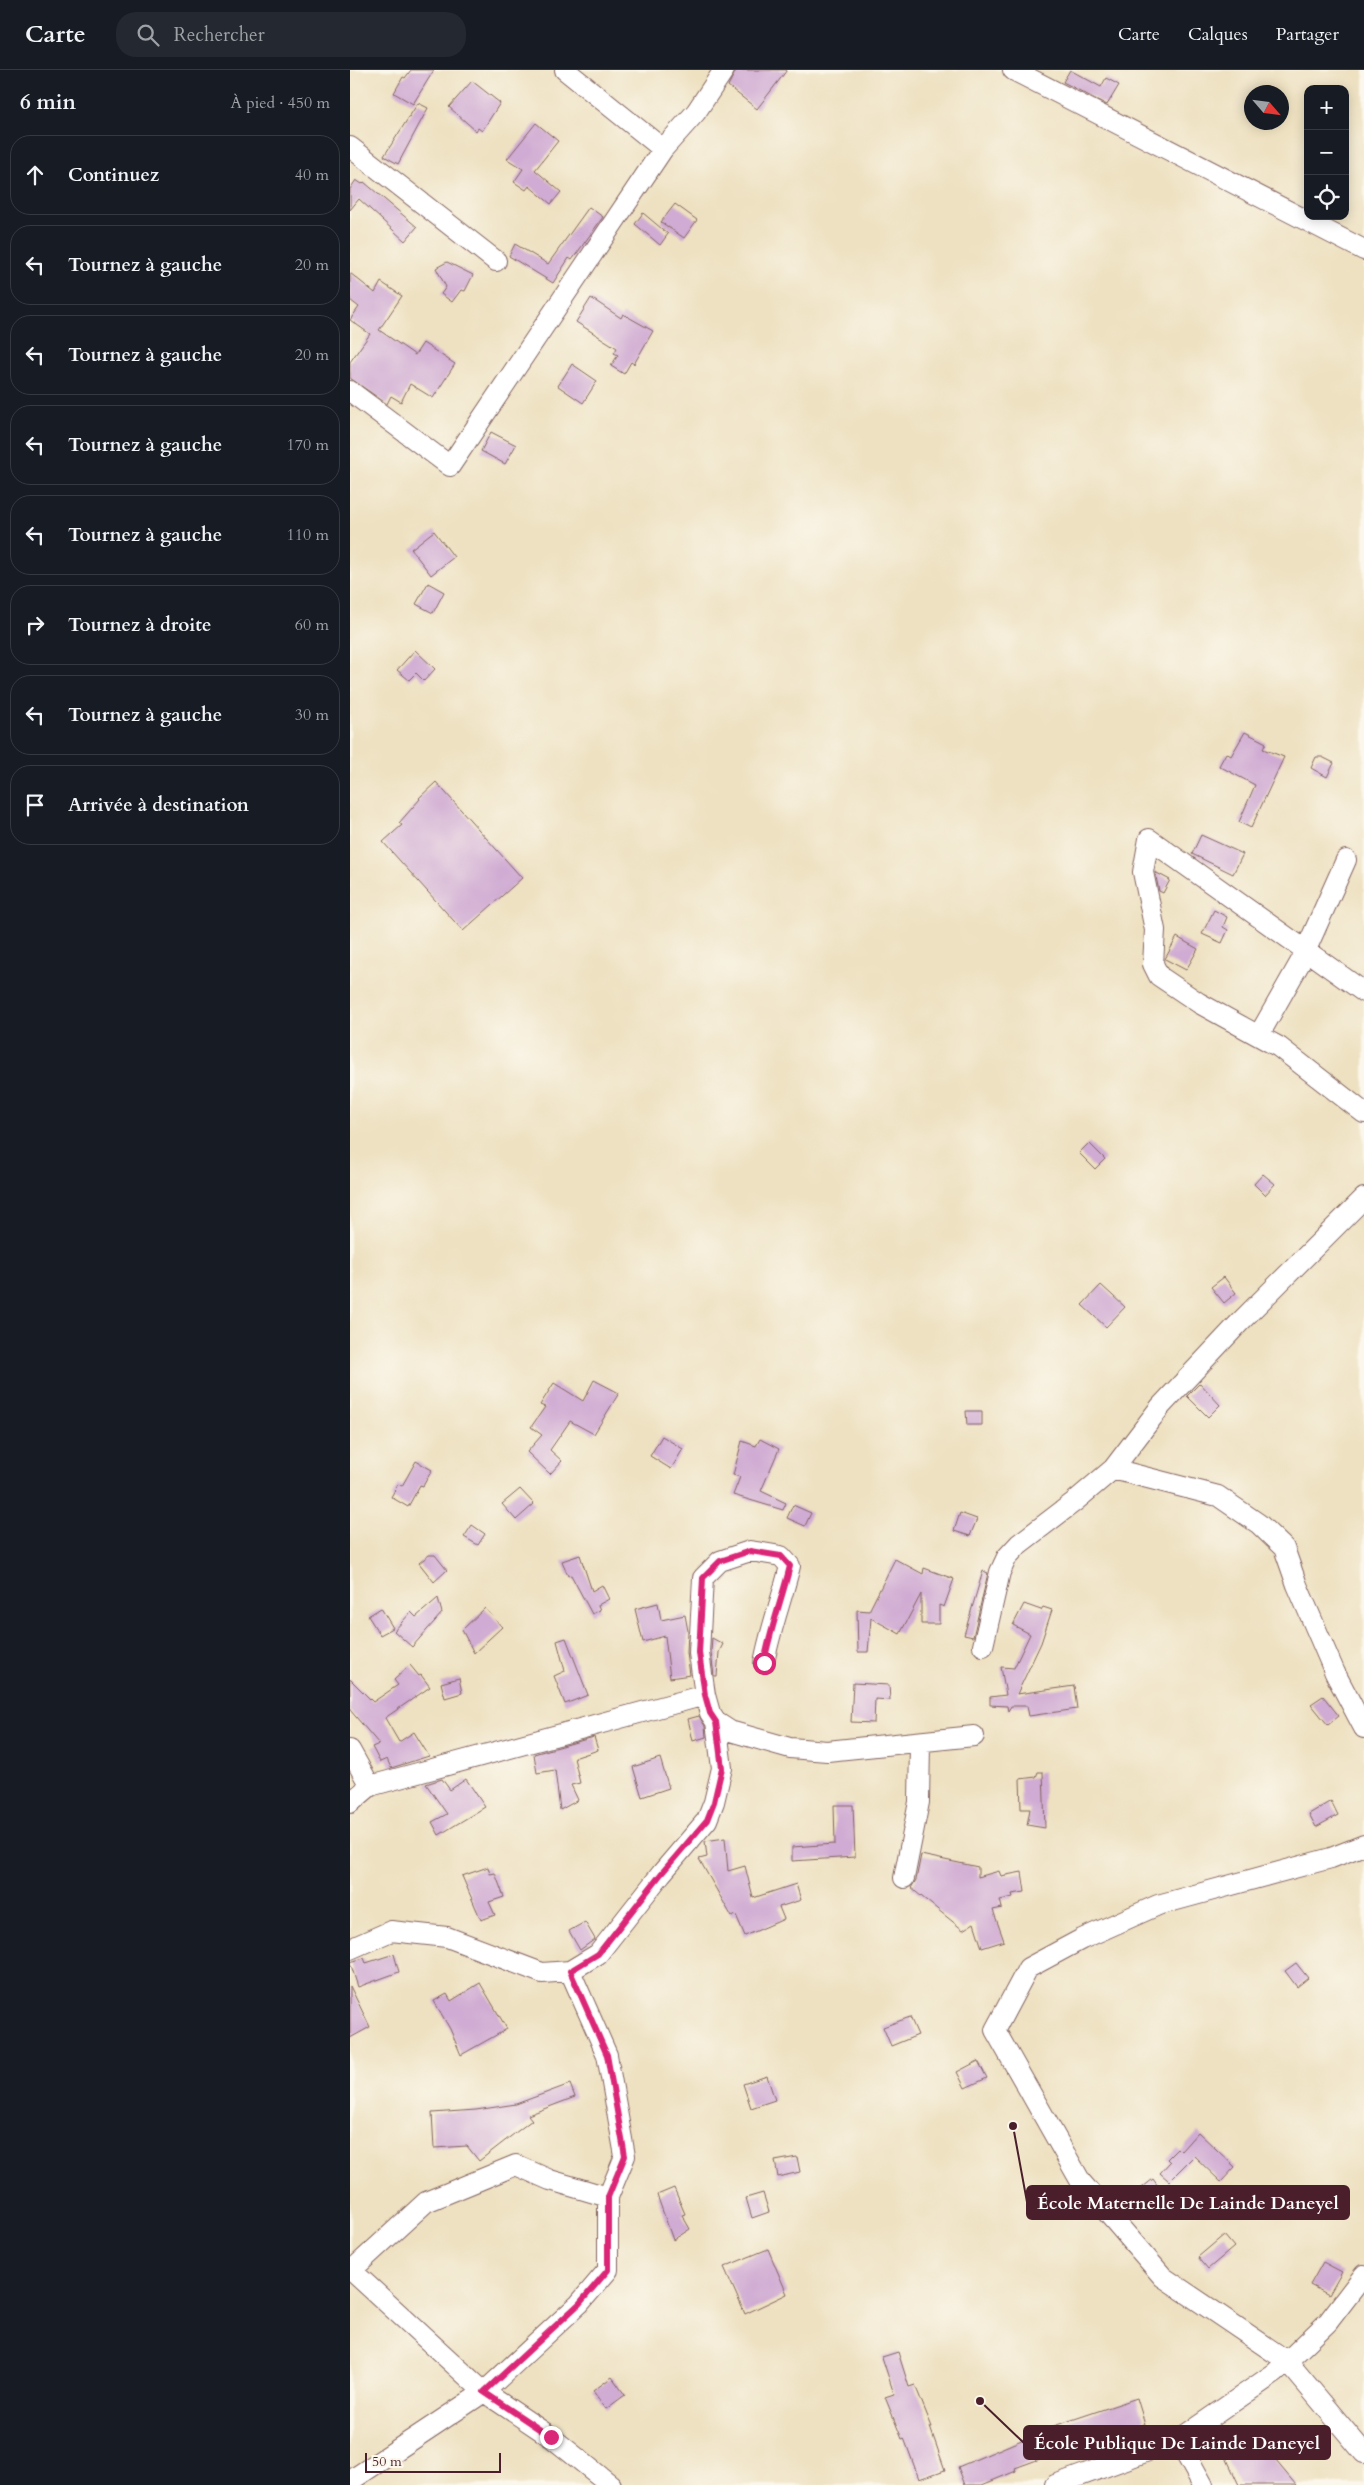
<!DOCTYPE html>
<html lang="fr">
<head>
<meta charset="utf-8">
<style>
	:root { --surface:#171b24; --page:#242831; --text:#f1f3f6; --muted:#9ea1a6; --line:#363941 }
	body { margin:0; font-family:Cardo,serif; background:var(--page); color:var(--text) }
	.controls { position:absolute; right:15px; top:15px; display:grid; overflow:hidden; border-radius:10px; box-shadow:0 2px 12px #0003 }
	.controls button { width:45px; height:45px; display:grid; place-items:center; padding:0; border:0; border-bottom:1px solid var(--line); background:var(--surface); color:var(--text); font:25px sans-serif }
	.compass { position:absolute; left:894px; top:15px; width:45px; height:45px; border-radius:50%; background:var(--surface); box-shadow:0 2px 12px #0003; rotate:118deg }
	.scale { position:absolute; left:15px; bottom:12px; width:136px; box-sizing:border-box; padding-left:5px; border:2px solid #4a1f2b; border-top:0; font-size:14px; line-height:18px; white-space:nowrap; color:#4a1f2b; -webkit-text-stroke:4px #fbf7ec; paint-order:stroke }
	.stop { position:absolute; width:15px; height:15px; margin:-11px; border:4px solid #db2777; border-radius:50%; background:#fff }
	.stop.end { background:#db2777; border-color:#fff; box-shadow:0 1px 5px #0008 }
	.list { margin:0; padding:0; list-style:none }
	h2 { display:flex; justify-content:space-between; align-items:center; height:65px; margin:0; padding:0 20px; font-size:21px }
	h2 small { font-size:16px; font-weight:400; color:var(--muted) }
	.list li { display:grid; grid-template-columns:32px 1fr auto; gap:15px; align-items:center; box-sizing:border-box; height:80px; margin:0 10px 10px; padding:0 10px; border:1px solid var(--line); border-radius:20px }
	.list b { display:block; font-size:19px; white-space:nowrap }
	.list em { font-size:16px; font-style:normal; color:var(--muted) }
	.icon { flex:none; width:28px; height:28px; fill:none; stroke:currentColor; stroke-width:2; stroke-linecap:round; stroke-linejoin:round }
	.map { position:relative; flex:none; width:1014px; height:2415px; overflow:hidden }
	header { display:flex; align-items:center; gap:30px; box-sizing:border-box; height:70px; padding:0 25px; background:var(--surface); border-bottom:1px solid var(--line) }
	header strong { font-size:24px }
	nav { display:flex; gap:28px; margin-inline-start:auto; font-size:18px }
	.search { width:350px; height:45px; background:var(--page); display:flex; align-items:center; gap:12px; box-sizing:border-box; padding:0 18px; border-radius:20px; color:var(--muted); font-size:19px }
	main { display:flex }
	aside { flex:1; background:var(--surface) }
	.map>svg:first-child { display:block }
	.building { fill:#d0abd3 }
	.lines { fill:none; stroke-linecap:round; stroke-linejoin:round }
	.minor-casing { stroke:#836360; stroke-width:22 }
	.minor { stroke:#fff; stroke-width:20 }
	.route { stroke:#db2777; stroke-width:6 }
	.leader { fill:none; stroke:#4a1f2b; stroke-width:2 }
	.callout-dot { fill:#4a1f2b; stroke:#fbf7ec; stroke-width:2 }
	.callout { fill:#4a1f2b; stroke:#4a1f2b; stroke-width:2 }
	.callout-label { font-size:18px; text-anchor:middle; font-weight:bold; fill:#fff }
</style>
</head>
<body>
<header>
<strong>Carte</strong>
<div class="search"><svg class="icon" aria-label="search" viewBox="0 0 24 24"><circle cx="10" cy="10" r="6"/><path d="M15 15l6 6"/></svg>Rechercher</div>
<nav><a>Carte</a><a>Calques</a><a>Partager</a></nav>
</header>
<main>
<aside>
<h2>6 min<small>À pied · 450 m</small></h2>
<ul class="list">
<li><svg class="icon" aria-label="ahead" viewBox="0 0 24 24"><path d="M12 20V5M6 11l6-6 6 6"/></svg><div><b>Continuez</b></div><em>40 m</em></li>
<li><svg class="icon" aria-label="left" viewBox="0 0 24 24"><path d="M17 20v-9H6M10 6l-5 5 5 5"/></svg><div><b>Tournez à gauche</b></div><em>20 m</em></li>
<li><svg class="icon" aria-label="left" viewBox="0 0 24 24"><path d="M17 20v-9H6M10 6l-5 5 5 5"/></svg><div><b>Tournez à gauche</b></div><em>20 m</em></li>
<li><svg class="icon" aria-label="left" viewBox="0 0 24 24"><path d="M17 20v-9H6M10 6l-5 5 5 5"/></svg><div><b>Tournez à gauche</b></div><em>170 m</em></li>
<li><svg class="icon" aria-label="left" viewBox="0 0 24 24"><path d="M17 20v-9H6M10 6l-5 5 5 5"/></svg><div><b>Tournez à gauche</b></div><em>110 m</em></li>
<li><svg class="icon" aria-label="right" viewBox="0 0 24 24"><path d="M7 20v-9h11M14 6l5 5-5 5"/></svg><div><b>Tournez à droite</b></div><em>60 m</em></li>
<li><svg class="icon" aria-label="left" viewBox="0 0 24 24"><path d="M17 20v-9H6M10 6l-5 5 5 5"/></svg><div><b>Tournez à gauche</b></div><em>30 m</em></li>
<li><svg class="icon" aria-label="arrive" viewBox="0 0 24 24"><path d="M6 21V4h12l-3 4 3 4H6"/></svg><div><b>Arrivée à destination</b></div></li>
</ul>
</aside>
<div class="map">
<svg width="1014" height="2415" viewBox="0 0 1014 2415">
	<rect width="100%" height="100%" fill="#fbf7ec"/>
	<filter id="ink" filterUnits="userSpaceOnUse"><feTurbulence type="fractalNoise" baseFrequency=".02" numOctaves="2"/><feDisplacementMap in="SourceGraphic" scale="10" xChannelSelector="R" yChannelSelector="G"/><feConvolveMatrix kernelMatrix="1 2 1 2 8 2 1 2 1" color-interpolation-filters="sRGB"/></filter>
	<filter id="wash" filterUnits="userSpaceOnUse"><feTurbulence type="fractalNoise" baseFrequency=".0096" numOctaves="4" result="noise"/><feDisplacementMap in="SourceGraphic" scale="20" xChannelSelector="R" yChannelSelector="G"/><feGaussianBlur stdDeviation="1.12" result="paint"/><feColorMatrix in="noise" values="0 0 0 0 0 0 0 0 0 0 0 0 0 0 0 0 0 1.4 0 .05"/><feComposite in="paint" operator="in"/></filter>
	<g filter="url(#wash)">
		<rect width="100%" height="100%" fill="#eee1c1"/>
		<g id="blocks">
			<path class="building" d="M61 0H84L63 34 44 23 53 7 55 8Z
				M386 0H437L407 39 378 16Z
				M720 0 751 17 756 8 769 15 757 35 713 12Z
				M122 11 150 33 132 61 128 58 126 61 99 37Z
				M68 33 78 38 48 94 34 86Z
				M186 53 208 71 185 100 211 122 201 134 179 116 176 120 164 112 173 99 157 89Z
				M6 110 12 114 14 112 67 157 55 171 9 129 0 140V119Z
				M325 134 347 150 334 168 311 152Z
				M239 137 253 147 222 190 219 188 203 213 159 186 165 174 198 194Z
				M293 143 318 164 310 175 285 154Z
				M97 192 123 205 115 221 111 220 102 232 91 224 96 217 86 198Z
				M0 203 25 223 31 212 52 226 29 260 65 285 73 273 105 294 83 328 60 314 51 332 41 326 37 334 0 308V292L20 264 0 250 9 237 0 230Z
				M241 228 271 248 273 244 303 261 284 294 281 292 274 304 261 296 268 285 264 283 267 278 226 252Z
				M222 294 247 311 233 333 208 316Z
				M141 362 166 375 155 394 131 381Z
				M84 461 104 487 81 505 61 479Z
				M78 513 94 522 83 543 66 534Z
				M65 580 85 599 74 611 66 603 59 610 47 600Z
				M895 662 916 673 913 679 934 687 901 758 889 752 905 715 869 696 876 683 881 686Z
				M966 687H972L984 693 977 707 961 698Z
				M86 712 172 808 113 861 33 772 52 755 49 753 70 729 69 728Z
				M851 765 893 784 883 804 842 784Z
				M805 802 820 810 813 823 809 821Z
				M864 840 877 847 873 857 878 860 872 873 852 864Z
				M827 867 848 879 836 900 815 889Z
				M739 1073 755 1089 745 1099 729 1083Z
				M913 1104 925 1114 915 1125 904 1114Z
				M874 1207 886 1223 874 1233 861 1217Z
				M751 1215 775 1237 756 1257 732 1235Z
				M244 1310 269 1323 244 1364 220 1351 200 1380 212 1391 200 1404 177 1382 192 1365 181 1357 195 1337 190 1335 204 1313 233 1331Z
				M850 1313 870 1335 858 1347 837 1326Z
				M616 1341H632V1355H617Z
				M312 1366 333 1379 321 1399 300 1386Z
				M410 1369 429 1379 411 1421 436 1433 433 1440 383 1425 390 1407 383 1405 392 1371 406 1376Z
				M66 1391 82 1400 73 1416 70 1415 58 1437 41 1427 48 1414 52 1416Z
				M170 1419 184 1434 166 1450 152 1434Z
				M443 1435 461 1443 455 1456 437 1448Z
				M610 1443 627 1449 620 1466 604 1461Z
				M122 1455 135 1464 128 1475 114 1467Z
				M79 1485H85L97 1500 84 1512 69 1493Z
				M230 1485 242 1521 252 1515 259 1529 248 1535 250 1540 242 1544 221 1505 218 1506 212 1491Z
				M545 1489 573 1504 574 1498 604 1509 594 1537 589 1535V1554H571V1524L550 1564 521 1548 518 1582H508L507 1540 519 1541Z
				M633 1501 638 1503 623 1567 614 1565Z
				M88 1528 92 1543 62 1577 44 1561 61 1542 66 1547Z
				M308 1533 311 1550 335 1545 338 1561 337 1583 340 1605 320 1608 315 1566 293 1572 285 1539Z
				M674 1534 691 1540 693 1537 702 1540 691 1573 667 1624 724 1616 727 1639 679 1646 677 1636H661L658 1641 657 1636 640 1635V1627L656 1625 651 1597 664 1598 680 1564 663 1555Z
				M31 1538 43 1558 30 1565 18 1546Z
				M135 1538 152 1557 124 1583 112 1560Z
				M216 1568 238 1625 215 1634 204 1606 215 1601 207 1571Z
				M362 1568 373 1574 369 1582 367 1606H364L361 1582Z
				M60 1595 69 1606 71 1605 80 1617 35 1648 49 1672 64 1662 79 1686 41 1698 37 1689 30 1692 22 1677 29 1674 0 1640V1609L23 1632 48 1615 44 1610Z
				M109 1608 112 1623 95 1628 91 1613Z
				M503 1613 539 1615 540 1630 525 1629 524 1653 501 1652Z
				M973 1626 989 1646 978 1655 961 1634Z
				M349 1646 355 1656 356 1667 343 1671 338 1649Z
				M244 1667 248 1680 224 1688 230 1713 221 1715 228 1730 210 1740 205 1700 187 1703 184 1684Z
				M310 1688 319 1718 292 1727 283 1697Z
				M688 1702H693L695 1758 677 1755 680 1739H671L670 1709 686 1707Z
				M92 1709 100 1720 116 1709 135 1737 89 1765 82 1752 97 1744 76 1714Z
				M981 1731 988 1745 966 1757 959 1744Z
				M484 1735H503L505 1787 442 1791V1777L485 1774Z
				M375 1768 378 1801 395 1796 403 1828 446 1814 451 1830 429 1837 434 1849 395 1866 386 1845 382 1847 349 1789 357 1787 355 1771Z
				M571 1785 628 1797V1807L649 1801 651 1806 672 1802 675 1822 662 1824 663 1827 650 1830 652 1838 643 1840 654 1871 632 1878 624 1853 613 1860 561 1818 566 1810Z
				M138 1797 140 1804 145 1803 154 1827 139 1832 145 1845 131 1850 112 1806Z
				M235 1852 245 1869 230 1880 219 1861Z
				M44 1884 49 1902 8 1917 0 1892 14 1888 16 1893Z
				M946 1893 958 1908 947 1917 935 1901Z
				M130 1913 157 1959 111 1985 100 1959 84 1931 97 1924 101 1931Z
				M0 1916 20 1957 0 1968Z
				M560 1947 568 1965 541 1976 533 1957Z
				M628 1991 637 2008 615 2018 607 2002Z
				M417 2006 425 2030 401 2038 393 2014Z
				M220 2014 225 2027 178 2045 182 2050 129 2091 117 2076 84 2078 82 2043 126 2040 166 2034Z
				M848 2062 885 2097 871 2112 844 2086 819 2111 810 2103 820 2092 817 2089 828 2078 831 2081Z
				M447 2087 450 2102 428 2107 425 2091Z
				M803 2109 820 2133 808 2143 788 2121Z
				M324 2118 335 2144 332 2145 340 2159 323 2170 307 2125Z
				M413 2123 419 2142 402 2148 396 2128Z
				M874 2165 884 2177 858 2199 848 2187Z
				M418 2179 437 2224 395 2244 374 2197Z
				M973 2192 992 2202 979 2225 960 2215Z
				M548 2282 559 2317 565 2315 582 2357H580L595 2400 569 2409 554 2368 552 2369 535 2327 544 2324 532 2287Z
				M262 2307 275 2325 256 2339 243 2321Z
				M787 2328 795 2354 751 2369 750 2367 665 2398 666 2401 632 2415H615L608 2397 681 2366 680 2364Z
				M906 2367 946 2415H889L874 2383Z"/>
		</g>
	</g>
	<g filter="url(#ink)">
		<use href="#blocks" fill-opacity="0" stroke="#836360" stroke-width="1"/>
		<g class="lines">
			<defs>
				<path id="minor" d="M215 0 313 79 346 42 374 0
					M663 0 1014 180
					M0 77 146 191
					M0 321 100 396 313 79
					M1014 922 799 769 793 802 805 860 803 894 809 906 849 933 929 977 1014 1043
					M909 965 951 891 996 790
					M763 1399 868 1426 909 1454 934 1478 947 1515 985 1603 1014 1658
					M633 1576 650 1502 657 1487 669 1474 724 1432 763 1399 811 1336 890 1252 1014 1128
					M414 1593C420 1560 432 1529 440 1496L431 1486 400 1481 370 1491 353 1508 349 1583 355 1625 360 1643 366 1652 380 1661 440 1678 477 1681 624 1666
					M0 1680 20 1716
					M0 1733 20 1716 355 1625
					M1014 1775 981 1788 808 1835 732 1869 678 1898 645 1960 731 2112 813 2207 937 2291 1014 2383
					M554 1808 569 1732 570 1673
					M0 1879 41 1861 97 1867 192 1903 220 1901 248 1884 311 1804 357 1750 364 1732 372 1698 366 1652
					M0 2199 134 2322 201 2367 261 2415
					M2 2200 76 2132 166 2095 200 2110 258 2127
					M828 2370 853 2415
					M0 2411 134 2322 229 2234 258 2200V2127L275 2086 257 1985 220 1901
					M705 2415 828 2370 925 2303 978 2252 1014 2205"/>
			</defs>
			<use href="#minor" class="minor-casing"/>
			<use href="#minor" class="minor"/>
		</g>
	</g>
	<g class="lines" filter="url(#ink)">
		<path class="route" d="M201 2367 134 2322 229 2234 258 2200V2127L275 2086 257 1985 220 1901 248 1884 311 1804 357 1750 364 1732 372 1698 366 1652 360 1643 355 1625 349 1583 353 1508 370 1491 400 1481 431 1486 440 1496C432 1529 420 1560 414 1593"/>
	</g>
	<path class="leader" d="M663 2056L677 2132M630 2331L674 2373"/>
	<g class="callout-dot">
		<circle cx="663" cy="2056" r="5"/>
		<circle cx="630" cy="2331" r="5"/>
	</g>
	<g class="callout">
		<rect x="677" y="2116" width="322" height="33" rx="5"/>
		<rect x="674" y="2356" width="306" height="33" rx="5"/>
	</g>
	<g class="callout-label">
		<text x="838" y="2139">École Maternelle De Lainde Daneyel</text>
		<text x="827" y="2379">École Publique De Lainde Daneyel</text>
	</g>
</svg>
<div class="controls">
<button>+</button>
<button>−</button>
<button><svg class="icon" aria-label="locate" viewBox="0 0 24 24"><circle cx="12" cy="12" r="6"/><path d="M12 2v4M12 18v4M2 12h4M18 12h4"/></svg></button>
</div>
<svg class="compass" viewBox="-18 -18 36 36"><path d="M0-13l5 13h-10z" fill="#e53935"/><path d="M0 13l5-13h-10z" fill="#9ea1a6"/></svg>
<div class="scale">50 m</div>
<div class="stop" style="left:414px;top:1593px"></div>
<div class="stop end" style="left:201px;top:2367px"></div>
</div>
</main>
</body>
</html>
